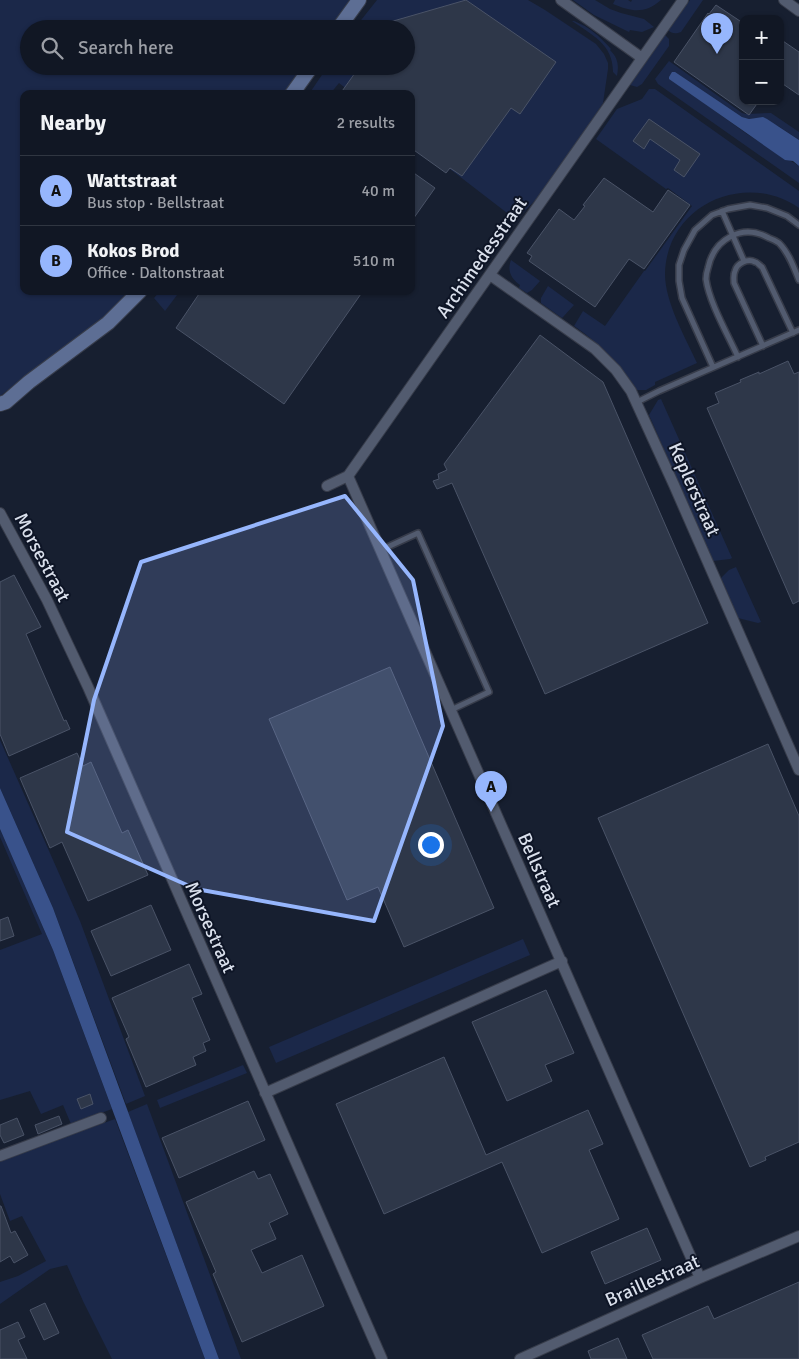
<!DOCTYPE html>
<html lang="en">
<head>
<meta charset="utf-8">
<style>
	:root { --surface:#111724; --page:#1e2431; --text:#f1f3f6; --muted:#9c9fa6; --line:#303641; --accent:#96b6fd }
	body { margin:0; font-family:Signika,sans-serif; background:var(--page); color:var(--text) }
	.controls { position:absolute; right:15px; top:15px; display:grid; overflow:hidden; border-radius:10px; box-shadow:0 1px 4px #0004 }
	.controls button { width:45px; height:45px; display:grid; place-items:center; padding:0; border:0; border-bottom:1px solid var(--line); background:var(--surface); color:var(--text); font:25px sans-serif }
	.you { position:absolute; left:430px; top:844px; width:18px; height:18px; margin:-12px; border:4px solid #fff; border-radius:50%; background:#1a73e8; box-shadow:0 0 0 8px #1a73e833 }
	.badge { display:grid; place-items:center; width:32px; height:32px; border-radius:50%; background:var(--accent); color:#111; font-size:16px; font-weight:700 }
	.pin { position:absolute; translate:-50% -41px; filter:drop-shadow(0 1px 2px #0008) }
	.pin::after { content:''; position:absolute; top:26px; width:18px; height:15px; background:inherit; clip-path:polygon(0 0,100% 0,50% 100%) }
	.list { margin:0; padding:0; list-style:none }
	h2 { display:flex; justify-content:space-between; align-items:center; height:65px; margin:0; padding:0 20px; font-size:21px }
	h2 small { font-size:16px; font-weight:400; color:var(--muted) }
	.list li { display:grid; grid-template-columns:32px 1fr auto; gap:15px; align-items:center; box-sizing:border-box; height:70px; padding:0 20px; border-top:1px solid var(--line) }
	.list b { display:block; font-size:19px; white-space:nowrap }
	.list p { margin:0; font-size:16px; white-space:nowrap; color:var(--muted) }
	.list em { font-size:16px; font-style:normal; color:var(--muted) }
	.icon { flex:none; width:28px; height:28px; fill:none; stroke:currentColor; stroke-width:2; stroke-linecap:round; stroke-linejoin:round }
	.map { position:relative; flex:none; width:799px; height:1359px; overflow:hidden }
	.search { position:absolute; background:var(--surface); box-shadow:0 1px 4px #0004; left:20px; top:20px; width:395px; height:55px; display:flex; align-items:center; gap:12px; box-sizing:border-box; padding:0 18px; border-radius:28px; color:var(--muted); font-size:19px }
	.panel { position:absolute; background:var(--surface); box-shadow:0 1px 4px #0004; left:20px; top:90px; width:395px; height:205px; border-radius:10px }
	.map>svg:first-child { display:block }
	.green { fill:#1b2849 }
	.water { fill:#39528b }
	.building { fill:#2e3749; stroke:#4a5367 }
	.lines { fill:none; stroke-linecap:round; stroke-linejoin:round }
	.lane-casing { stroke:#373c4a; stroke-width:8 }
	.street-casing { stroke:#373c4a; stroke-width:12 }
	.secondary-casing { stroke:#373c4a; stroke-width:16 }
	.lane { stroke:#525b6f; stroke-width:5 }
	.street { stroke:#525b6f; stroke-width:10 }
	.secondary { stroke:#5d6e94; stroke-width:14 }
	.marked { fill:#96b6fd; fill-opacity:0.2; stroke:#96b6fd; stroke-width:4; stroke-linejoin:round }
	.labels { text-anchor:middle; stroke-width:4; stroke-linejoin:round; paint-order:stroke }
	.street-label { font-size:19px; fill:#d9dfeb; stroke:#0e1526 }
</style>
</head>
<body>
<div class="map">
<svg width="799" height="1359" viewBox="0 0 799 1359">
	<rect width="100%" height="100%" fill="#171f30"/>
	<path class="green" d="M0 0H350L331 29H29V66H305L285 94H24V291H133L98 324 0 396Z
		M377 0H528L545 10 596 44 604 54 608 63V69L603 103 548 187 516 220 411 139V94H353L339 83 330 94H309L328 66H406V29H354Z
		M573 0H595L610 9 621 13 644 19 654 27 642 32 630 30 629 32 594 15Z
		M615 0H628L631 2 632 0H661C645 14 632 12 613 4Z
		M690 0H703L681 32C676 34 672 34 668 30Z
		M572 21H574C591 28 598 35 611 49L610 50C618 58 619 65 617 76L613 72C613 44 592 35 572 21Z
		M665 35 669 39V46L642 84 637 87 630 85Z
		M669 61 742 113 746 114 771 113 799 132V140L778 126 757 118 749 119 742 117 724 105 704 103 747 134 799 166V183L658 84 655 79Z
		M649 89H655L799 191V208C745 170 666 205 665 274 665 302 685 337 697 363L655 382V385L646 390H637C620 364 599 343 574 326L583 311 605 326 644 271H645L692 206 668 188 666 189 596 139 617 109 642 99Z
		M511 260 540 281 532 290 527 293 519 288 520 285C511 278 507 271 511 260Z
		M548 286 574 305 563 317 562 318 541 303V298Z
		M160 291H180L165 311 154 298Z
		M661 399 732 558 730 559 713 561 649 415 658 400Z
		M736 567 761 622 758 623 738 618 721 578 729 570Z
		M0 740 80 921 145 1096 126 1104 53 908 0 788Z
		M0 829 53 950 112 1109 71 1124 63 1105 41 1114 30 1091 0 1100V950L42 934 0 837Z
		M523 939 530 955 276 1063 269 1047Z
		M243 1065 247 1073 160 1108 157 1100Z
		M147 1104 241 1359H219L128 1112Z
		M115 1119 205 1359H112L83 1301 67 1265 50 1269 0 1304V1282L18 1276 46 1261 22 1216 10 1221 0 1194V1160Z"/>
	<path class="water" d="M672 72H675L742 117 749 119 763 117 767 119 799 140V166L793 161 785 160 669 79V77Z
		M0 788 53 908 219 1359H205L53 950 0 829Z"/>
	<path class="building" d="M466 0 556 62 520 114 511 108 462 176 450 168 446 173 411 148V94H340L360 66H406V29H377L376 26Z
		M716 5 743 23V101H759L749 115 674 62 708 13 709 14Z
		M780 39 799 52V95L780 82Z
		M649 119 700 154 684 177 674 170 680 160 650 139 644 149 633 141Z
		M411 171 435 188 411 222Z
		M604 178 653 212 668 190 690 205 644 269 629 259 595 307 529 261 532 256 527 253 559 209 574 220 585 206 583 205Z
		M201 291H363L284 404 176 328Z
		M540 335 603 382 708 623 545 694 452 483 437 489 433 481 439 479 438 474 447 470 444 464Z
		M788 361 794 374 799 372V601L793 604 707 408 719 403 715 393 741 382 740 380 759 372V374Z
		M14 575 41 627 26 634 64 721 66 720 70 729 9 756 0 734V582Z
		M390 667 494 908 404 947 378 887 347 900 269 719Z
		M768 744 799 816V1142L765 1157 766 1160 750 1167 598 818Z
		M77 753 83 766 91 762 122 833 128 830 148 875 88 901 62 842 50 848 20 778Z
		M151 905 171 950 111 976 91 931Z
		M8 917 14 936 0 941V920Z
		M189 964 202 994 192 998 210 1040 203 1043 206 1051 193 1057 196 1065 146 1087 126 1039 129 1037 112 998Z
		M546 990 574 1053 545 1065 552 1081 507 1101 472 1022Z
		M444 1057 486 1155 588 1110 603 1144 589 1150 619 1219 542 1253 502 1162 384 1214 336 1104Z
		M90 1094 93 1104 81 1109 77 1099Z
		M248 1101 265 1140 179 1178 162 1138Z
		M59 1116 62 1124 38 1134 35 1125Z
		M17 1118 24 1135 4 1143 0 1135V1125Z
		M254 1171 258 1179 270 1174 288 1214 269 1223 276 1239 251 1250 262 1273 302 1255 324 1306 242 1342 213 1274 216 1272 186 1202Z
		M0 1206H1L11 1233 15 1231 28 1255 14 1263 10 1256 0 1262Z
		M647 1228 661 1260 605 1284 591 1252Z
		M799 1282V1359H653L642 1335 708 1306 714 1319Z
		M45 1303 59 1333 44 1340 30 1310Z
		M18 1322 25 1337 18 1340 27 1359H0V1330Z
		M618 1338 627 1359H591L588 1351Z"/>
	<g class="lines">
		<defs>
			<path id="lane" d="M722 211 744 261
				M763 346 734 283C734 279 733 275 735 271 737 263 748 258 755 262 757 262 760 266 762 267L793 333
				M738 357C728 335 709 302 706 279 706 275 707 271 708 268 714 239 742 223 769 238 772 239 776 241 779 243 789 253 794 268 799 280
				M713 367 682 298 679 281V265L684 250 695 230 712 215 728 209 750 205 767 208 787 216 799 225
				M637 402 659 391 799 330
				M381 550 418 533 489 692 451 710"/>
			<path id="street" d="M561 0 642 58
				M784 0 799 11
				M490 275 595 349 616 370 631 391 674 485 799 770
				M348 476 700 1278
				M327 486 348 476 683 0
				M0 513 47 600 88 687 382 1359
				M265 1093 562 961
				M0 1156 101 1118
				M520 1359 700 1278 799 1236"/>
			<path id="secondary" d="M338 29 359 0
				M292 94 312 66
				M0 404 6 402 29 382 108 323 140 291"/>
		</defs>
		<use href="#lane" class="lane-casing"/>
		<use href="#street" class="street-casing"/>
		<use href="#secondary" class="secondary-casing"/>
		<use href="#lane" class="lane"/>
		<use href="#street" class="street"/>
		<use href="#secondary" class="secondary"/>
	</g>
	<path class="marked" d="M345 496 413 580 443 726 374 921 196 889 67 832 94 700 141 562Z"/>
	<g class="labels">
		<g class="street-label">
			<text transform="translate(481 257) rotate(-55)" y="7">Archimedesstraat</text>
			<text transform="translate(695 489) rotate(66)" y="7">Keplerstraat</text>
			<text transform="translate(43 557) rotate(62)" y="7">Morsestraat</text>
			<text transform="translate(540 870) rotate(66)" y="7">Bellstraat</text>
			<text transform="translate(211 927) rotate(66)" y="7">Morsestraat</text>
			<text transform="translate(652 1280) rotate(-24)" y="7">Braillestraat</text>
		</g>
	</g>
</svg>
<div class="controls">
<button>+</button>
<button>−</button>
</div>
<div class="you"></div>
<div class="pin badge" style="left:491px;top:812px">A</div>
<div class="pin badge" style="left:717px;top:54px">B</div>
<div class="search"><svg class="icon" aria-label="search" viewBox="0 0 24 24"><circle cx="10" cy="10" r="6"/><path d="M15 15l6 6"/></svg>Search here</div>
<section class="panel">
<h2>Nearby<small>2 results</small></h2>
<ul class="list">
<li><span class="badge">A</span><div><b>Wattstraat</b><p>Bus stop · Bellstraat</p></div><em>40 m</em></li>
<li><span class="badge">B</span><div><b>Kokos Brod</b><p>Office · Daltonstraat</p></div><em>510 m</em></li>
</ul>
</section>
</div>
</body>
</html>
